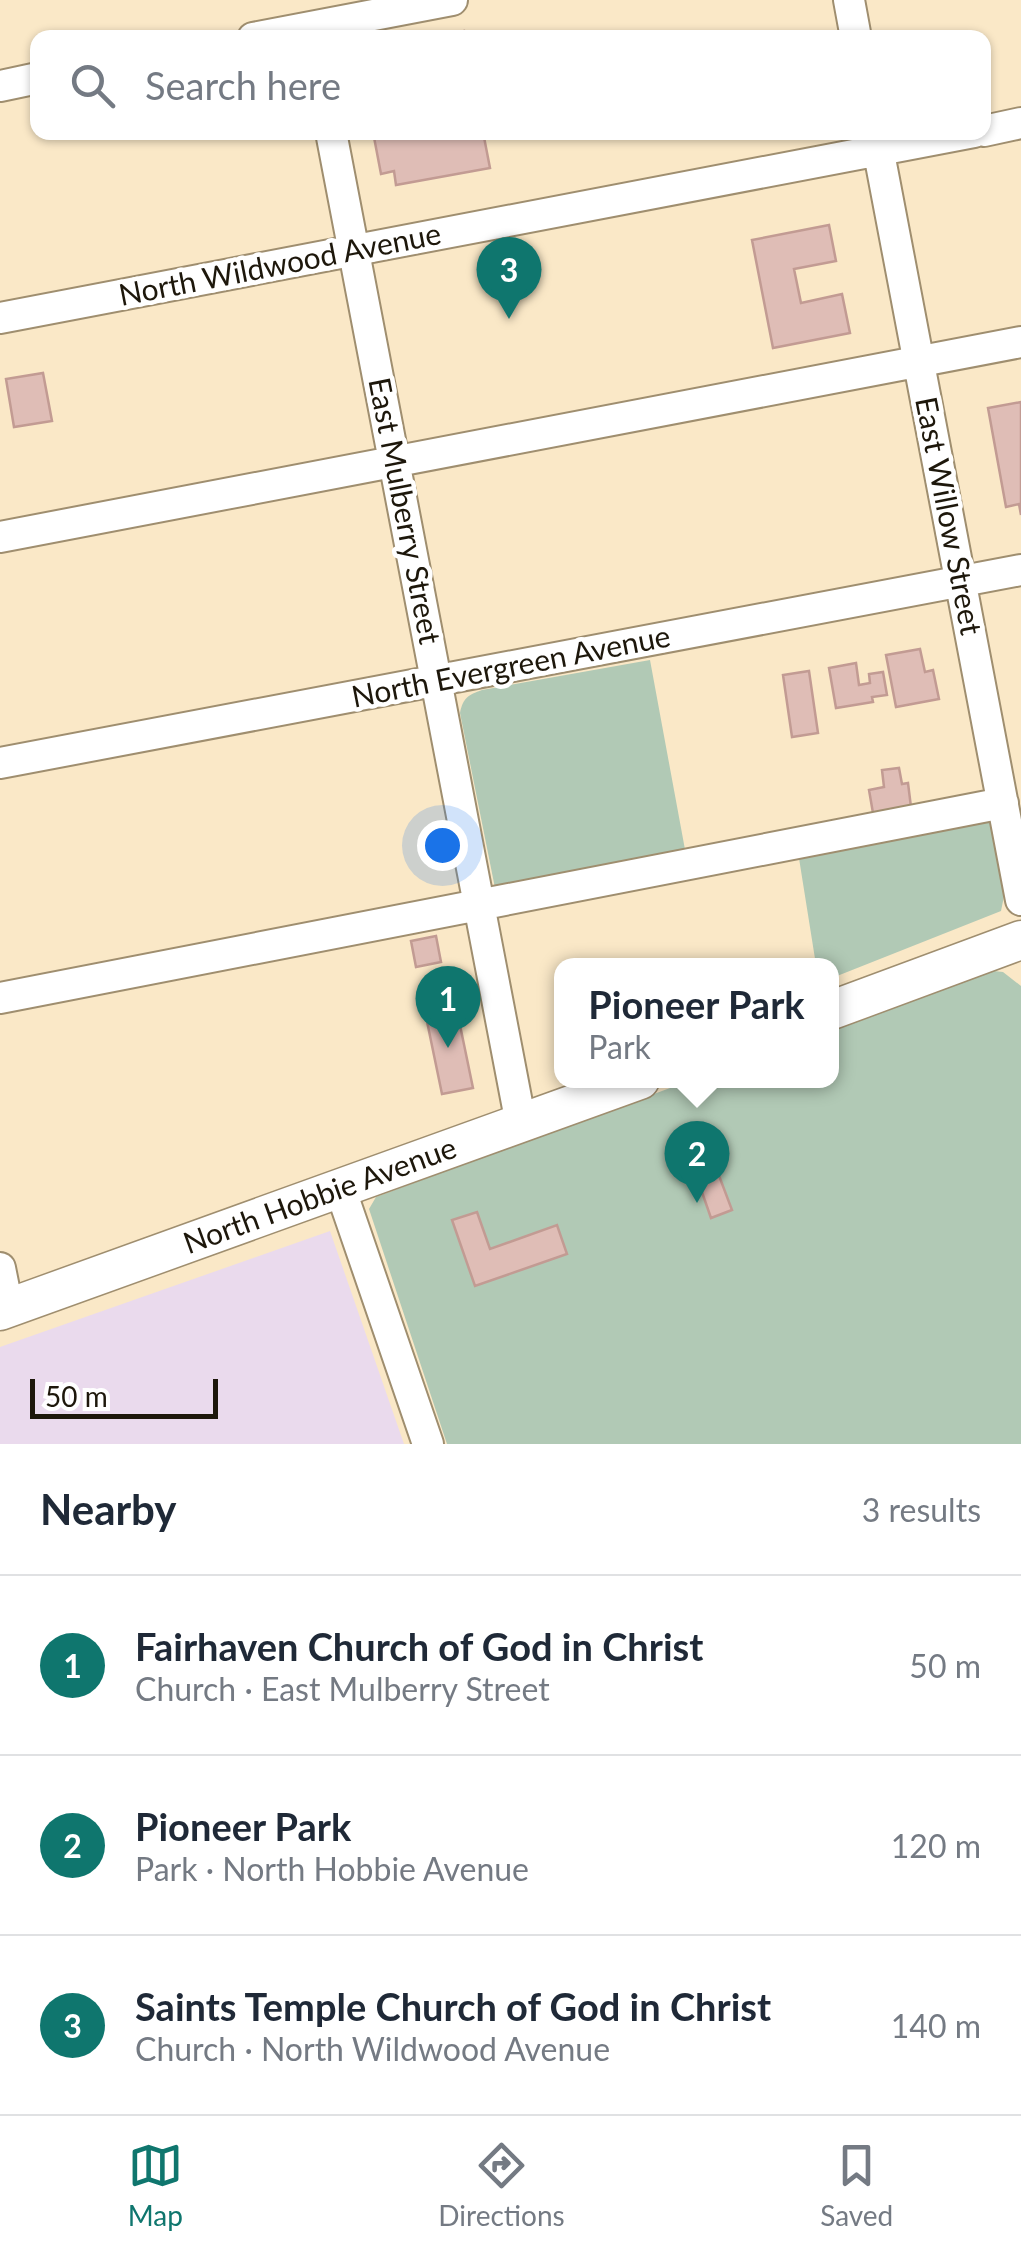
<!DOCTYPE html>
<html lang="en">
<head>
<meta charset="utf-8">
<style>
	:root { --surface:#fff; --page:#f2f2f3; --text:#1f2937; --muted:#747a83; --line:#e0e1e3; --accent:#0f766e }
	body { margin:0; font-family:Lato,sans-serif; background:var(--page); color:var(--text) }
	.scale { position:absolute; left:30px; bottom:25px; width:188px; box-sizing:border-box; padding-left:10px; border:5px solid #1d170b; border-top:0; font-size:28px; line-height:35px; white-space:nowrap; color:#1d170b; -webkit-text-stroke:8px #fff; paint-order:stroke }
	.you { position:absolute; left:442px; top:845px; width:35px; height:35px; margin:-25px; border:8px solid #fff; border-radius:50%; background:#1a73e8; box-shadow:0 0 0 15px #1a73e833 }
	.badge { display:grid; place-items:center; width:65px; height:65px; border-radius:50%; background:var(--accent); color:#fff; font-size:32px; font-weight:700 }
	.pin { position:absolute; translate:-50% -82px; filter:drop-shadow(0 2px 5px #0008) }
	.pin::after { content:''; position:absolute; top:52px; width:35px; height:30px; background:inherit; clip-path:polygon(0 0,100% 0,50% 100%) }
	.popup { position:absolute; left:554px; top:958px; width:285px; height:130px; box-sizing:border-box; display:grid; place-content:center; border-radius:20px; background:var(--surface); filter:drop-shadow(0 2px 8px #0005); font-size:32px; white-space:nowrap; color:var(--muted) }
	.popup b { font-size:38px; color:var(--text) }
	.popup::after { content:''; position:absolute; left:50%; top:100%; margin-left:-20px; border:20px solid transparent; border-top-color:var(--surface) }
	.list { margin:0; padding:0; list-style:none }
	h2 { display:flex; justify-content:space-between; align-items:center; height:130px; margin:0; padding:0 40px; font-size:42px }
	h2 small { font-size:32px; font-weight:400; color:var(--muted) }
	.list li { display:grid; grid-template-columns:65px 1fr auto; gap:30px; align-items:center; box-sizing:border-box; height:180px; padding:0 40px; border-top:2px solid var(--line) }
	.list b { display:block; font-size:38px; white-space:nowrap }
	.list p { margin:0; font-size:32px; white-space:nowrap; color:var(--muted) }
	.list em { font-size:32px; font-style:normal; color:var(--muted) }
	.icon { flex:none; width:55px; height:55px; fill:none; stroke:currentColor; stroke-width:2; stroke-linecap:round; stroke-linejoin:round }
	.map { position:relative; flex:none; width:1021px; height:1444px; overflow:hidden }
	.search { position:absolute; background:var(--surface); box-shadow:0 2px 8px #0004; left:30px; right:30px; top:30px; height:110px; display:flex; align-items:center; gap:25px; box-sizing:border-box; padding:0 35px; border-radius:20px; color:var(--muted); font-size:38px }
	.sheet { height:670px; background:var(--surface) }
	nav { display:flex; justify-content:space-around; align-items:center; box-sizing:border-box; height:140px; border-top:2px solid var(--line); background:var(--surface); font-size:28px; color:var(--muted) }
	nav a { display:grid; justify-items:center; gap:5px }
	nav .on { color:var(--accent) }
	.map>svg:first-child { display:block }
	.industrial { fill:#eadaed }
	.green { fill:#b1c9b5 }
	.building { fill:#dfbdb6; stroke:#c29b93; stroke-width:2.5 }
	.lines { fill:none; stroke-linecap:round; stroke-linejoin:round }
	.minor-casing { stroke:#9f8e6f; stroke-width:34 }
	.major-casing { stroke:#9f8e6f; stroke-width:41 }
	.minor { stroke:#fff; stroke-width:30 }
	.major { stroke:#fff; stroke-width:38 }
	.labels { text-anchor:middle; stroke-width:9; stroke-linejoin:round; paint-order:stroke }
	.street-label { font-size:30px; fill:#1d170b; stroke:#fff }
</style>
</head>
<body>
<div class="map">
<svg width="1021" height="1444" viewBox="0 0 1021 1444">
	<rect width="100%" height="100%" fill="#fae8c7"/>
	<path class="industrial" d="M330 1231 404 1444H0V1347Z"/>
	<path class="green" d="M650 660 686 855 496 893 460 713C463 698 468 695 482 690Z
		M990 813 1005 891 1001 911 832 978V966L816 965 798 852Z
		M985 970 1003 972 1021 986V1444H447L369 1209 376 1197 689 1081 832 1080V1027Z"/>
	<path class="building" d="M464 31 465 38H430Z
		M373 132H483L490 168 396 185 394 171 381 174Z
		M829 225 836 261 794 269 801 303 842 294 850 333 773 348 752 240Z
		M43 373 52 421 14 427 6 379Z
		M1021 402V515L1019 504 1006 507 988 408Z
		M920 649 925 672 933 670 939 699 896 707 886 655Z
		M856 663 859 685 870 683 869 674 883 672 887 695 872 697 873 702 836 708 829 668Z
		M809 671 818 733 792 737 783 675Z
		M899 768 902 784 908 783 911 807 873 813 869 790 884 787 882 770Z
		M436 936 441 962 416 967 411 941Z
		M455 1001 473 1088 442 1094 424 1007Z
		M715 1165 732 1210 711 1218 695 1172Z
		M477 1212 490 1249 557 1225 567 1254 475 1286 452 1220Z"/>
	<g class="lines">
		<defs>
			<path id="minor" d="M849 0 856 38
				M253 38 452 0
				M0 86 38 78
				M984 131 1021 123
				M331 132 521 1124
				M875 132 1021 900
				M0 318 974 132
				M0 537 1021 342
				M0 763 1021 570
				M0 998 1003 803
				M340 1188 428 1444
				M0 1268 8 1308"/>
			<path id="major" d="M832 1010 1021 940
				M0 1311 640 1080"/>
		</defs>
		<use href="#minor" class="minor-casing"/>
		<use href="#major" class="major-casing"/>
		<use href="#minor" class="minor"/>
		<use href="#major" class="major"/>
	</g>
	<g class="labels">
		<g class="street-label">
			<text transform="translate(280 265) rotate(-11)" y="10">North Wildwood Avenue</text>
			<text transform="translate(404 511) rotate(79)" y="10">East Mulberry Street</text>
			<text transform="translate(948 516) rotate(79)" y="10">East Willow Street</text>
			<text transform="translate(511 667) rotate(-11)" y="10">North Evergreen Avenue</text>
			<text transform="translate(320 1196) rotate(-20)" y="10">North Hobbie Avenue</text>
		</g>
	</g>
</svg>
<div class="scale">50 m</div>
<div class="you"></div>
<div class="pin badge" style="left:448px;top:1048px">1</div>
<div class="pin badge" style="left:697px;top:1203px">2</div>
<div class="popup"><b>Pioneer Park</b>Park</div>
<div class="pin badge" style="left:509px;top:319px">3</div>
<div class="search"><svg class="icon" aria-label="search" viewBox="0 0 24 24"><circle cx="10" cy="10" r="6"/><path d="M15 15l6 6"/></svg>Search here</div>
</div>
<section class="sheet">
<h2>Nearby<small>3 results</small></h2>
<ul class="list">
<li><span class="badge">1</span><div><b>Fairhaven Church of God in Christ</b><p>Church · East Mulberry Street</p></div><em>50 m</em></li>
<li><span class="badge">2</span><div><b>Pioneer Park</b><p>Park · North Hobbie Avenue</p></div><em>120 m</em></li>
<li><span class="badge">3</span><div><b>Saints Temple Church of God in Christ</b><p>Church · North Wildwood Avenue</p></div><em>140 m</em></li>
</ul>
</section>
<nav>
<a class="on"><svg class="icon" aria-label="map" viewBox="0 0 24 24"><path d="M3 6l6-2 6 2 6-2v14l-6 2-6-2-6 2zM9 4v14M15 6v14"/></svg>Map</a>
<a><svg class="icon" aria-label="directions" viewBox="0 0 24 24"><path d="M12 3l9 9-9 9-9-9zM9 14v-3h6M13 9l2 2-2 2"/></svg>Directions</a>
<a><svg class="icon" aria-label="saved" viewBox="0 0 24 24"><path d="M7 4h10v16l-5-4-5 4z"/></svg>Saved</a>
</nav>
</body>
</html>
